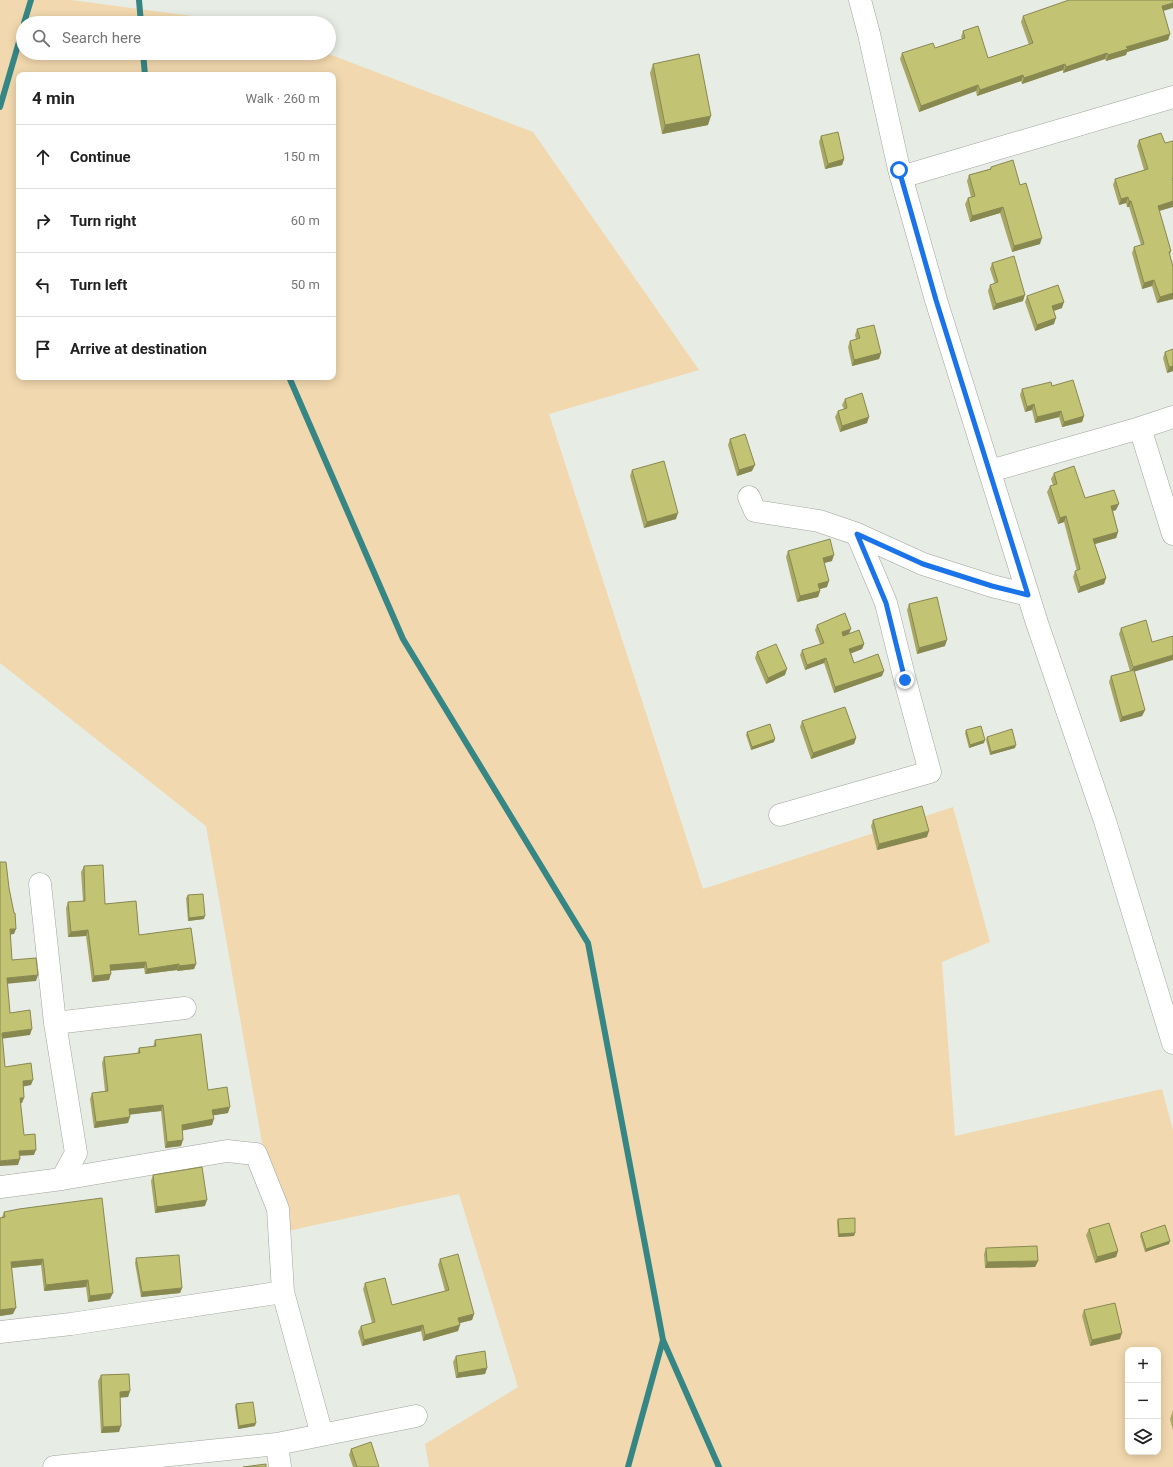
<!DOCTYPE html>
<html lang="en">
<head>
<meta charset="utf-8">
<style>
	:root { --surface:#fff; --page:#f6f6f6; --text:#222; --muted:#767676; --line:#e0e0e0 }
	body { margin:0; font-family:Roboto,sans-serif; background:var(--page); color:var(--text) }
	.controls { position:absolute; right:12px; bottom:12px; display:grid; overflow:hidden; border-radius:8px; box-shadow:0 2px 10px #0003 }
	.controls button { width:36px; height:36px; display:grid; place-items:center; padding:0; border:0; border-bottom:1px solid var(--line); background:var(--surface); color:var(--text); font:20px sans-serif }
	.stop { position:absolute; width:12px; height:12px; margin:-9px; border:3px solid #1a73e8; border-radius:50%; background:#fff }
	.stop.end { background:#1a73e8; border-color:#fff; box-shadow:0 1px 4px #0008 }
	.list { margin:0; padding:0; list-style:none }
	h2 { display:flex; justify-content:space-between; align-items:center; height:52px; margin:0; padding:0 16px; font-size:17px }
	h2 small { font-size:13px; font-weight:400; color:var(--muted) }
	.list li { display:grid; grid-template-columns:26px 1fr auto; gap:12px; align-items:center; box-sizing:border-box; height:64px; padding:0 16px; border-top:1px solid var(--line) }
	.list b { display:block; font-size:15px; white-space:nowrap }
	.list em { font-size:13px; font-style:normal; color:var(--muted) }
	.icon { flex:none; width:22px; height:22px; fill:none; stroke:currentColor; stroke-width:2; stroke-linecap:round; stroke-linejoin:round }
	.map { position:relative; flex:none; width:1173px; height:1467px; overflow:hidden }
	.search { position:absolute; background:var(--surface); box-shadow:0 2px 10px #0003; left:16px; top:16px; width:320px; height:44px; display:flex; align-items:center; gap:10px; box-sizing:border-box; padding:0 14px; border-radius:22px; color:var(--muted); font-size:15px }
	.panel { position:absolute; background:var(--surface); box-shadow:0 2px 10px #0003; left:16px; top:72px; width:320px; height:308px; border-radius:8px }
	.map>svg:first-child { display:block }
	.green { fill:#f1d8ae; fill-rule:evenodd }
	.lines { fill:none; stroke-linecap:round; stroke-linejoin:round }
	.stream { stroke:#358685; stroke-width:6 }
	.minor-casing { stroke:#a0a49e; stroke-width:23 }
	.minor { stroke:#fff; stroke-width:22 }
	.wall { fill:#a8a864 }
	.shaded-wall { fill:#888851 }
	.building { fill:#c3c374; stroke:#888851 }
	.route { stroke:#1a73e8; stroke-width:5 }
</style>
</head>
<body>
<div class="map">
<svg width="1173" height="1467" viewBox="0 0 1173 1467">
	<rect width="100%" height="100%" fill="#e7ece5"/>
	<path class="green" d="M0 0H71L245 23H23V53H326L533 132 699 370 549 414 703 889 953 807 990 942 942 962 955 1136 1162 1089 1173 1130V1467H429L425 1444 518 1387 459 1194 278 1233 206 826 0 663ZM19 75H333V377H19ZM1128 1350H1158V1452H1128Z"/>
	<g class="lines">
		<path class="stream" d="M139 0 141 23
			M24 23 31 0
			M143 53 145 75
			M0 107 23 28
			M289 377 403 639 588 943 663 1340 719 1467
			M628 1467 663 1340"/>
		<defs>
			<path id="minor" d="M860 0 869 34 899 169 936 300 1037 623 1105 821 1173 1043
				M901 177 1173 97
				M1140 428 1173 534
				M990 471 1140 428 1173 417
				M749 497 755 511 819 521 857 534 923 564 992 586 1028 595
				M780 815 930 772 905 680 886 603 857 534
				M55 1023 185 1008
				M62 1179 227 1151 256 1154 278 1209 283 1292
				M0 1187 62 1179 76 1153 55 1023 40 884
				M0 1332 71 1324 283 1292 322 1435
				M277 1444 416 1416
				M54 1467 277 1444 280 1467"/>
		</defs>
		<use href="#minor" class="minor-casing"/>
		<use href="#minor" class="minor"/>
	</g>
	<path class="wall" d="M1163 11 1170 34 1168 40 1127 52 1126 55 1106 61 1105 59 1063 73V70L1022 84 1021 81 977 96 976 91 919 112 900 59 902 53 935 48 962 39 961 37 963 31 988 58 1029 45 1021 22 1023 16Z
		M653 64 708 125 662 134 650 73Z
		M1161 133 1159 211 1171 251 1170 255 1173 267V299L1157 303 1152 286 1142 289 1132 253 1134 247 1141 245 1129 207H1127L1126 203 1119 205 1113 185 1115 179 1144 170 1137 146 1139 140Z
		M821 136 844 159 842 165 825 169 819 142Z
		M991 167 1020 185 1040 244 1012 252 1000 213 970 222 965 204 968 198 971 197 967 181 969 175 990 169Z
		M992 263 1023 301 993 310 988 291 990 285 995 284 990 269Z
		M1027 296 1062 308 1054 311V324L1035 331 1025 302Z
		M857 329 881 353 879 359 852 366 848 347 850 341 856 339 855 335Z
		M1165 352 1173 371 1167 373 1163 358Z
		M1052 386 1084 416 1082 422 1062 427 1059 417 1035 423 1032 410 1025 412 1020 395 1022 389Z
		M845 399 867 423 840 432 835 417 838 411 844 409 842 405Z
		M730 439 752 471 737 476 728 445Z
		M632 470 676 519 644 528 630 476Z
		M1054 473 1085 498 1116 510 1113 511 1118 532 1116 538 1095 544 1106 578 1104 584 1078 593 1073 577 1075 571H1077L1064 522 1058 524 1047 492 1050 486 1053 485 1051 479Z
		M788 551 832 561 824 563 827 587 820 589V591L818 597 797 602 786 557Z
		M909 604 945 646 917 654 907 610Z
		M817 625 849 634 864 644 862 649 851 653 854 663 882 676 834 693 824 663 805 670 800 655 802 650 820 644 815 630Z
		M1121 628 1145 710 1142 716 1120 722 1109 682 1111 676 1130 671 1119 634Z
		M757 652 785 675 766 684 755 658Z
		M802 721 856 738 854 744 811 759 800 727Z
		M966 730 984 743 969 748 965 733Z
		M747 732 774 742 751 750 746 735Z
		M987 737 1015 748 990 755 986 740Z
		M873 820 927 837 877 850 871 826Z
		M84 866 105 904 139 935 196 964 194 969 177 971V970L145 974 144 968 111 970 109 980 92 982 86 936 68 937 66 908 68 902 83 901 81 872Z
		M188 895 204 919 188 921 186 898Z
		M155 1040 208 1090 228 1113 213 1115 212 1125 183 1130 181 1146 165 1148 161 1111 129 1114 128 1123 94 1128 90 1099 92 1093 105 1091 102 1063 104 1057 137 1054 139 1048 153 1047Z
		M153 1175 205 1206 155 1213 151 1181Z
		M4 1212 110 1299 88 1302 86 1287 44 1291 41 1265 12 1268 13 1314 0 1316V1218L2 1217Z
		M838 1219 855 1233 854 1236 838 1237 837 1222Z
		M1089 1229 1118 1251 1116 1257 1095 1263 1086 1235Z
		M1141 1233 1169 1244 1145 1252 1140 1236Z
		M986 1248 1038 1261 1035 1267 985 1268 984 1254Z
		M136 1258 182 1288 180 1293 141 1297 135 1263Z
		M440 1259 474 1314 472 1320 460 1323 458 1331 423 1341 421 1331 362 1346 358 1332 361 1326 372 1323 363 1289 365 1283 392 1305 445 1291 438 1265Z
		M1084 1310 1120 1339 1090 1346 1082 1316Z
		M456 1356 487 1368 485 1374 456 1378 453 1362Z
		M101 1375 130 1391 128 1397H120L119 1432 101 1433 98 1381Z
		M236 1404 255 1426 238 1429 235 1407Z
		M1173 1410V1430L1170 1419Z
		M351 1449 379 1467H353L349 1455Z"/>
	<path class="shaded-wall" d="M1173 3V8L1160 12 1162 6Z
		M1170 34 1168 40 1127 52 1126 55 1106 61 1108 55 1126 47Z
		M1107 53 1105 59 1063 73 1066 67Z
		M1065 64 1063 70 1022 84 1024 78Z
		M1023 75 1021 81 977 96 980 90Z
		M978 85 976 91 919 112 921 106Z
		M711 116 708 125 662 134 665 125Z
		M844 159 842 165 825 169 828 164Z
		M1128 197 1126 203 1119 205 1121 199Z
		M1129 201H1131L1129 207H1127Z
		M1173 201V207L1156 212 1158 206Z
		M1003 207 1000 213 970 222 972 216Z
		M1042 238 1040 244 1012 252 1014 246Z
		M1154 280 1152 286 1142 289 1144 283Z
		M1173 293V299L1157 303 1160 297Z
		M1025 295 1023 301 993 310 996 304Z
		M1064 302 1062 308 1050 312 1052 306Z
		M1056 318 1054 324 1035 331 1037 325Z
		M881 353 879 359 852 366 854 360Z
		M1173 366V371L1167 373 1169 367Z
		M1034 404 1032 410 1025 412 1027 407Z
		M1061 411 1059 417 1035 423 1037 417Z
		M1084 416 1082 422 1062 427 1064 422Z
		M869 417 867 423 840 432 842 426Z
		M755 465 752 471 737 476 739 470Z
		M1119 504 1116 510 1109 512 1111 506Z
		M678 513 676 519 644 528 647 522Z
		M1066 516 1064 522 1058 524 1060 518Z
		M1118 532 1116 538 1091 545 1093 539Z
		M834 555 832 561 820 564 823 558Z
		M1106 578 1104 584 1078 593 1080 587Z
		M829 581 827 587 816 590 818 584Z
		M820 591 818 597 797 602 800 596Z
		M851 629 849 634 840 638 842 632Z
		M947 640 945 646 917 654 919 648Z
		M864 644 862 649 847 655 849 649Z
		M1173 655V660L1130 673 1133 667Z
		M826 658 824 663 805 670 807 665Z
		M787 669 785 675 766 684 768 678Z
		M884 671 882 676 834 693 835 687Z
		M1145 710 1142 716 1120 722 1122 717Z
		M856 738 854 744 811 759 813 753Z
		M775 739 774 742 751 750 752 747Z
		M985 740 984 743 969 748 970 745Z
		M1016 745 1015 748 990 755 991 752Z
		M929 831 927 837 877 850 879 844Z
		M205 916 204 919 188 921 189 918Z
		M10 929H16L14 934 8 935Z
		M88 930 86 936 68 937 71 932Z
		M146 962 144 968 108 971 110 965Z
		M179 964 177 970 145 974 147 969Z
		M196 964 194 969 177 971 179 966Z
		M111 974 109 980 92 982 94 976Z
		M38 975 36 981 5 984 7 978Z
		M32 1029 30 1035 0 1039 2 1033Z
		M33 1080 31 1085 21 1087 23 1081Z
		M20 1098H24L22 1103 18 1104Z
		M163 1105 161 1111 127 1115 129 1109Z
		M230 1107 228 1113 210 1116 212 1110Z
		M130 1117 128 1123 94 1128 96 1122Z
		M214 1119 212 1125 180 1131 182 1125Z
		M183 1140 181 1146 165 1148 167 1142Z
		M36 1150 34 1155 17 1156 19 1151Z
		M20 1159 18 1165 0 1166V1161Z
		M207 1200 205 1206 155 1213 157 1207Z
		M855 1233 854 1236 838 1237 839 1234Z
		M1170 1241 1169 1244 1145 1252 1146 1249Z
		M1118 1251 1116 1257 1095 1263 1097 1257Z
		M43 1259 41 1265 9 1268 11 1262Z
		M1038 1261 1035 1267 985 1268 987 1262Z
		M88 1280 86 1287 44 1291 46 1285Z
		M182 1288 180 1293 141 1297 142 1292Z
		M113 1293 110 1299 88 1302 90 1296Z
		M16 1308 13 1314 0 1316V1310Z
		M474 1314 472 1320 456 1324 458 1318Z
		M423 1325 421 1331 362 1346 364 1340Z
		M460 1325 458 1331 423 1341 425 1335Z
		M1122 1333 1120 1339 1090 1346 1092 1340Z
		M487 1368 485 1374 456 1378 458 1373Z
		M130 1391 128 1397 117 1398 120 1392Z
		M256 1423 255 1426 238 1429 239 1426Z
		M121 1426 119 1432 101 1433 103 1427Z"/>
	<path class="building" d="M1069 0H1173V3L1162 6 1170 34 1126 47 1128 49 1108 55 1107 53 1066 67 1065 64 1024 78 1023 75 980 90 978 85 921 106 902 53 933 43 935 48 965 38 963 31 978 26 988 58 1033 43 1023 16Z
		M699 54 711 116 665 125 653 64Z
		M838 132 844 159 828 164 821 136Z
		M1161 133 1165 143 1173 141V178L1172 179 1173 181V201L1158 206 1171 251 1169 252 1173 267V293L1160 297 1154 280 1144 283 1134 247 1144 244 1131 201H1129L1128 197 1121 199 1115 179 1148 169 1139 140Z
		M1013 160 1020 185 1026 183 1042 238 1014 246 1003 207 972 216 968 198 975 196 969 175 991 169V167Z
		M1014 256 1025 295 996 304 990 285 998 282 992 263Z
		M1058 285 1064 302 1052 306 1056 318 1037 325 1027 296Z
		M874 325 881 353 854 360 850 341 860 338 857 329Z
		M1173 349V366L1169 367 1165 352Z
		M1073 380 1084 416 1064 422 1061 411 1037 417 1034 404 1027 407 1022 389 1051 382 1052 386Z
		M862 393 869 417 842 426 838 411 847 408 845 399Z
		M745 434 755 465 739 470 730 439Z
		M664 461 678 513 647 522 632 470Z
		M1074 466 1085 498 1114 490 1119 504 1111 506 1118 532 1093 539 1106 578 1080 587 1075 571 1080 569 1066 516 1060 518 1050 486 1057 484 1054 473Z
		M830 539 834 555 823 558 829 581 818 584 820 591 800 596 788 551Z
		M937 597 947 640 919 648 909 604Z
		M845 613 851 629 842 632 843 636 859 630 864 644 849 649 854 663 878 654 884 671 835 687 826 658 807 665 802 650 824 643 817 625Z
		M1146 620 1152 642 1173 636V655L1133 667 1121 628Z
		M776 644 787 669 768 678 757 652Z
		M1134 670 1145 710 1122 717 1111 676Z
		M845 707 856 738 813 753 802 721Z
		M770 724 775 739 752 747 747 732Z
		M981 726 985 740 970 745 966 730Z
		M1012 729 1016 745 991 752 987 737Z
		M922 806 929 831 879 844 873 820Z
		M0 862H6L9 888 14 913H15L16 929H10L12 960 36 958 38 975 7 978 10 1013 30 1010 32 1029 2 1033 5 1067 31 1063 33 1080 23 1081 24 1098H20L24 1135 35 1134 36 1150 19 1151 20 1159 0 1161Z
		M103 865 105 904 136 901 139 935 191 928 196 964 179 966V964L147 969 146 962 110 965 111 974 94 976 88 930 71 932 68 902 85 901 84 866Z
		M203 894 205 916 189 918 188 895Z
		M201 1034 208 1090 227 1087 230 1107 212 1110 214 1119 182 1125 183 1140 167 1142 163 1105 129 1109 130 1117 96 1122 92 1093 108 1091 104 1057 140 1053 139 1048 156 1046 155 1040Z
		M202 1167 207 1200 157 1207 153 1175Z
		M102 1198 113 1293 90 1296 88 1280 46 1285 43 1259 11 1262 16 1308 0 1310V1218L5 1217 4 1212 19 1209Z
		M855 1218V1233L839 1234 838 1219Z
		M1109 1223 1118 1251 1097 1257 1089 1229Z
		M1165 1225 1170 1241 1146 1249 1141 1233Z
		M1037 1246 1038 1261 987 1262 986 1248Z
		M458 1254 474 1314 458 1318 460 1325 425 1335 423 1325 364 1340 361 1326 375 1322 365 1283 385 1278 392 1305 449 1290 440 1259Z
		M179 1255 182 1288 142 1292 136 1258Z
		M1115 1303 1122 1333 1092 1340 1084 1310Z
		M485 1351 487 1368 458 1373 456 1356Z
		M129 1374 130 1391 120 1392 121 1426 103 1427 101 1375Z
		M253 1402 256 1423 239 1426 236 1404Z
		M371 1442 379 1467H357L351 1449Z
		M266 1464V1467H243Z"/>
	<g class="lines">
		<path class="route" d="M899 170 936 300 1028 595 992 586 923 564 857 534 886 603 905 680"/>
	</g>
</svg>
<div class="controls">
<button>+</button>
<button>−</button>
<button><svg class="icon" aria-label="layers" viewBox="0 0 24 24"><path d="M12 4l9 5-9 5-9-5zM3 14l9 5 9-5"/></svg></button>
</div>
<div class="stop" style="left:899px;top:170px"></div>
<div class="stop end" style="left:905px;top:680px"></div>
<div class="search"><svg class="icon" aria-label="search" viewBox="0 0 24 24"><circle cx="10" cy="10" r="6"/><path d="M15 15l6 6"/></svg>Search here</div>
<section class="panel">
<h2>4 min<small>Walk · 260 m</small></h2>
<ul class="list">
<li><svg class="icon" aria-label="ahead" viewBox="0 0 24 24"><path d="M12 20V5M6 11l6-6 6 6"/></svg><div><b>Continue</b></div><em>150 m</em></li>
<li><svg class="icon" aria-label="right" viewBox="0 0 24 24"><path d="M7 20v-9h11M14 6l5 5-5 5"/></svg><div><b>Turn right</b></div><em>60 m</em></li>
<li><svg class="icon" aria-label="left" viewBox="0 0 24 24"><path d="M17 20v-9H6M10 6l-5 5 5 5"/></svg><div><b>Turn left</b></div><em>50 m</em></li>
<li><svg class="icon" aria-label="arrive" viewBox="0 0 24 24"><path d="M6 21V4h12l-3 4 3 4H6"/></svg><div><b>Arrive at destination</b></div></li>
</ul>
</section>
</div>
</body>
</html>
